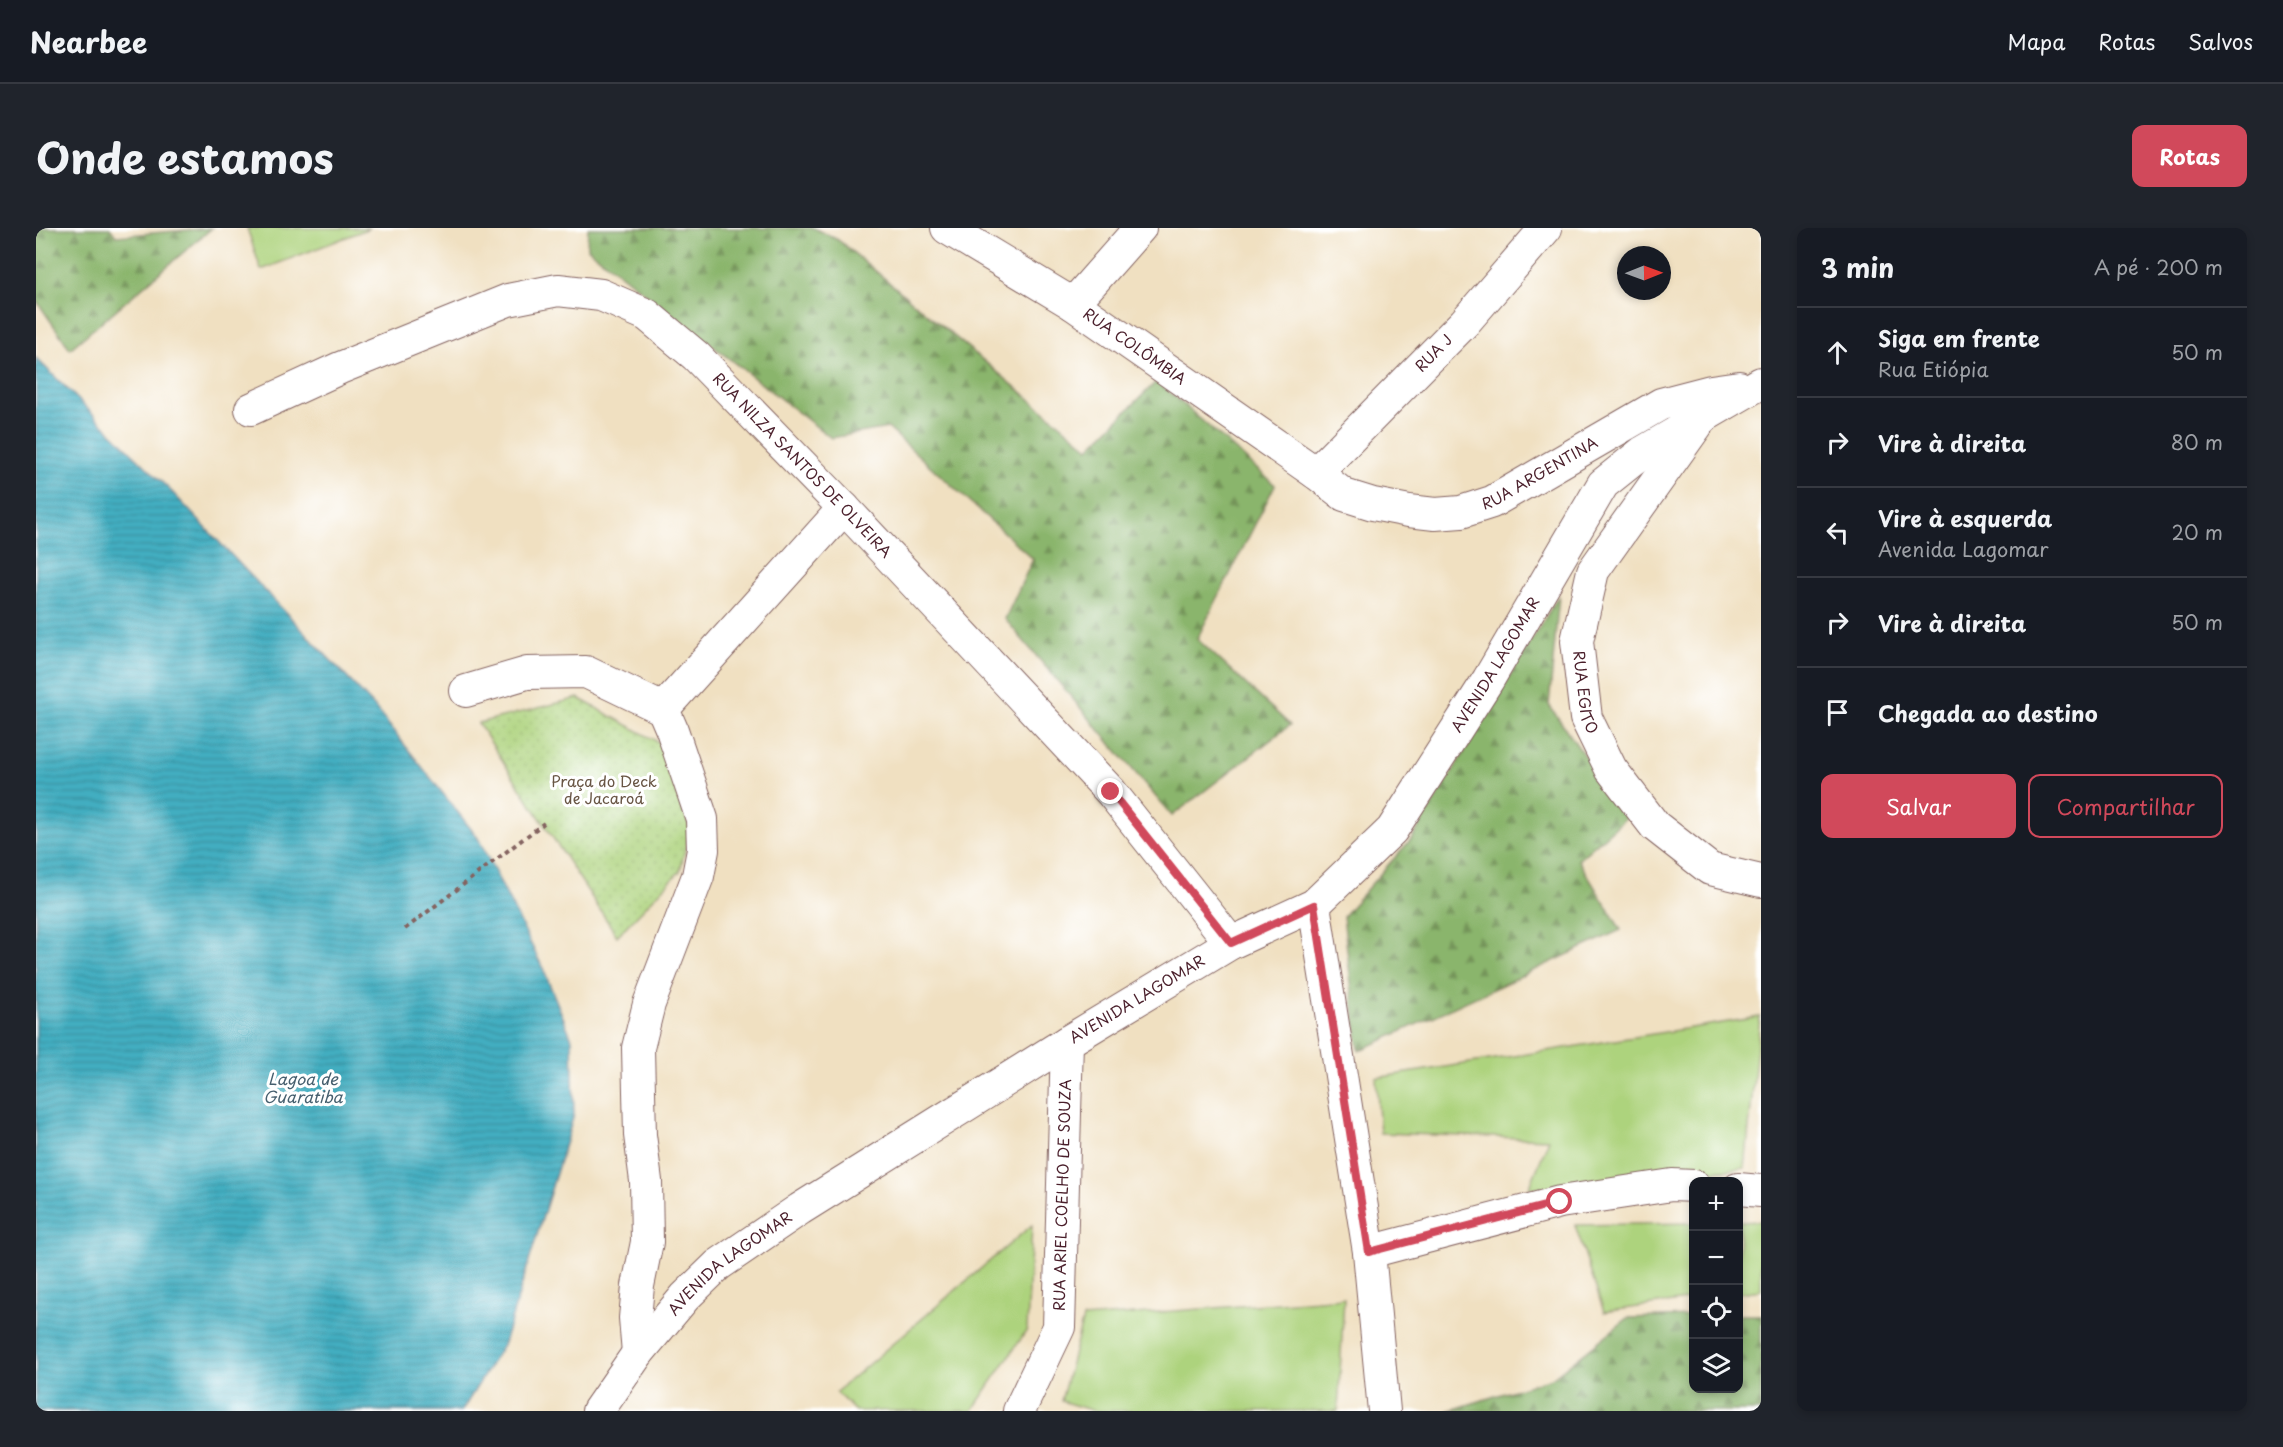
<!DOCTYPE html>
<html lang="pt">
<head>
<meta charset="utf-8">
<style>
	:root { --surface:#171b24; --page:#20242c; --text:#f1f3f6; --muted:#9ea1a6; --line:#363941; --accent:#d1495b }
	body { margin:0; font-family:"Playpen Sans",sans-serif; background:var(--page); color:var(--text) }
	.controls { position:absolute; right:18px; bottom:18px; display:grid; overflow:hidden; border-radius:12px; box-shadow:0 3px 9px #0003 }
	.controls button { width:54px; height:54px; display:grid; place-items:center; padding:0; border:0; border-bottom:2px solid var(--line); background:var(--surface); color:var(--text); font:30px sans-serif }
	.compass { position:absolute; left:1581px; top:18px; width:54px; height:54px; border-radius:50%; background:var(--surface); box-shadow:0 3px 9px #0003; rotate:89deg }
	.stop { position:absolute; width:18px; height:18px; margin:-14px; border:4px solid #d1495b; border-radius:50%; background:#fff }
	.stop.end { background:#d1495b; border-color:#fff; box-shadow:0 2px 6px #0008 }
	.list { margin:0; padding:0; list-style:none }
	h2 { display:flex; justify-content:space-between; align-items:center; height:78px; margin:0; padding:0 24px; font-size:26px }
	h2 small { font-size:20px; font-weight:400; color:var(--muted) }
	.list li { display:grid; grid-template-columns:39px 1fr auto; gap:18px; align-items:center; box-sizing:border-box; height:90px; padding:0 24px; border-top:2px solid var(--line) }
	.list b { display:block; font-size:22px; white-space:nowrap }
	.list p { margin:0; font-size:20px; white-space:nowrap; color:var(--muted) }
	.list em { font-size:20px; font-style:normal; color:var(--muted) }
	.actions { display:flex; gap:12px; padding:18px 24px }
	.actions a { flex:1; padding:14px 0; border:2px solid var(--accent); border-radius:12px; text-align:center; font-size:21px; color:var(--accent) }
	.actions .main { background:var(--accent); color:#fff }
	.icon { flex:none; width:33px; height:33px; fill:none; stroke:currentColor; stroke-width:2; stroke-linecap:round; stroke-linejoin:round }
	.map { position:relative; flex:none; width:1725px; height:1183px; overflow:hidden; border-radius:12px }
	header { display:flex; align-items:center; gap:36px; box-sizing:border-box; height:84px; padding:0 30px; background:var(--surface); border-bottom:2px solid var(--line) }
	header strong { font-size:28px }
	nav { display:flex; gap:33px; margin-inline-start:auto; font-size:21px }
	.intro { display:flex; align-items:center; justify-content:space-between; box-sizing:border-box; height:144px; padding:0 36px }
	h1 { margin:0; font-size:42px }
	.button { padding:15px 27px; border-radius:12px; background:var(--accent); color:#fff; font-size:21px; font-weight:700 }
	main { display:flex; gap:36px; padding:0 36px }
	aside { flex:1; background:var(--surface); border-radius:12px; box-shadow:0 3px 9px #0003 }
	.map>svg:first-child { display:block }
	.green { fill:#add37d; stroke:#7c7954; stroke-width:1.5 }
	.forest { fill:url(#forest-firs); stroke:#6a6a4c; stroke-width:1.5 }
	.park { fill:url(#park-dots); stroke:#7c7954; stroke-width:1.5 }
	.water { fill:url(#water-rules); stroke:#466676; stroke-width:1.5 }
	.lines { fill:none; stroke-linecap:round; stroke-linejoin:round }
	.minor-casing { stroke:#846360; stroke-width:34 }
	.path { stroke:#846360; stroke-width:4; stroke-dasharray:4.5 4.5; stroke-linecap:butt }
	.minor { stroke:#fff; stroke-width:32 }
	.route { stroke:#d1495b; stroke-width:8 }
	.labels { text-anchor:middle; stroke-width:6; stroke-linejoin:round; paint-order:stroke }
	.street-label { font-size:15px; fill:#4a1f2b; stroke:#fff }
	.park-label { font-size:15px; fill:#685544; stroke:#fff }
	.water-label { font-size:16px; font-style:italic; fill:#465f6e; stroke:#fff }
</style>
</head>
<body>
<header>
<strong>Nearbee</strong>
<nav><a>Mapa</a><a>Rotas</a><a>Salvos</a></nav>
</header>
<div class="intro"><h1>Onde estamos</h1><a class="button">Rotas</a></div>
<main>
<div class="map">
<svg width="1725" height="1183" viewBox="0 0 1725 1183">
	<defs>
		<pattern id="forest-firs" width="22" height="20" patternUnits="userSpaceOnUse" patternTransform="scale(1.5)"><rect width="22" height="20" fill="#8ab56c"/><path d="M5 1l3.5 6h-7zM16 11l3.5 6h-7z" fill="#739359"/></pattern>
		<pattern id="park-dots" width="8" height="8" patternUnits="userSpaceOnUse" patternTransform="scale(1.5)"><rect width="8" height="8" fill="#add37d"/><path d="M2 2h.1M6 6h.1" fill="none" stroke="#96b56c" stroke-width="1.8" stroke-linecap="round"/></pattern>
		<pattern id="water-rules" width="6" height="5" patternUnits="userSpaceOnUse" patternTransform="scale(1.5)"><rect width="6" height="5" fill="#42aec1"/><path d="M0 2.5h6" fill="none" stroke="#398d9d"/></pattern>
	</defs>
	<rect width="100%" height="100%" fill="#fff"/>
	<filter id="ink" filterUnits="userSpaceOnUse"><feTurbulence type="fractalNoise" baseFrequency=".0167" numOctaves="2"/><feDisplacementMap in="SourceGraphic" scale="12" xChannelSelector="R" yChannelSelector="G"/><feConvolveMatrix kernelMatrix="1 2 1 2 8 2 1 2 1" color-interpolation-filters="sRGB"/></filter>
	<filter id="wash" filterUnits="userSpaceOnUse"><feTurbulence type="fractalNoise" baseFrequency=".008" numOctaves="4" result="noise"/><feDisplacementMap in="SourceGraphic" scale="24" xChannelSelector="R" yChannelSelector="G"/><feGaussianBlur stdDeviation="1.35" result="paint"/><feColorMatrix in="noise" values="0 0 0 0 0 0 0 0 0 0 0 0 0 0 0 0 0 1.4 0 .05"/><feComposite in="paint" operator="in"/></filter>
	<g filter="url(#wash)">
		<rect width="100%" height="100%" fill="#f0e0c1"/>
		<path class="green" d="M211 0H334L225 42Z
			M1724 789 1709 940 1493 961 1513 911 1344 905 1340 850Z
			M1725 993V1062L1703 1065V994Z
			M1657 995V1071L1568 1084 1539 997Z
			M996 997 991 1102 936 1183H819L800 1164Z
			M1308 1070 1302 1183H1058L1025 1173 1047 1090Z"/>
		<path class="forest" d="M0 0H74L80 8 176 0 34 121 0 72Z
			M552 0H778L802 12 1053 220 1121 153 1239 257 1161 411 1254 497 1136 588 969 391 997 331 852 200 795 210 551 20Z
			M1523 367 1513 477 1591 589 1542 632 1585 702 1323 823 1307 688 1377 609Z
			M1703 1087H1725V1183H1412L1516 1150 1592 1090 1657 1088 1658 1160H1702Z"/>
		<path class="park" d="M542 470 624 515 654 601 644 643 581 708 442 495Z"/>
		<path class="water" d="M0 130 136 264 338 478 442 610 506 738 536 811 538 887 468 1115 426 1183H0Z"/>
	</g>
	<g filter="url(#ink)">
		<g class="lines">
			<defs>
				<g id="minor">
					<path id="s1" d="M911 0 1037 76 1280 245 1308 267 1337 276 1373 283 1399 286 1425 284 1456 274 1625 176 1675 163 1703 159"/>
					<path d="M1037 76 1104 0"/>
					<path id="s2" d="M215 181 304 140 472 72 522 62 565 67 611 87 660 128 808 280 1075 564 1195 715"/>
					<path id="s3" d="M1661 197 1557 343 1541 413 1550 490 1575 541 1619 598 1674 641 1725 653"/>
					<path id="s4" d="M1280 245 1428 95 1510 0"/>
					<path d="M430 463 491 445 550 444 627 481"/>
					<path d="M1278 677 1333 1024 1348 1183"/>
					<path d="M1702 961 1725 963"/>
					<path d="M1333 1024 1524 974 1636 957 1658 958"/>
					<path d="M602 1125 599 1090 602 1058 611 1014 610 953 604 907 602 820 613 776 662 648 667 622 666 591 636 502 627 481 808 280"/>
					<path id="s5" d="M562 1183 602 1125 649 1069 682 1037 764 981 1031 814 1195 715 1278 677 1356 602 1452 452 1567 256 1607 224 1725 155"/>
					<path id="s6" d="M983 1183 1023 1099 1031 814"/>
				</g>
			</defs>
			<use href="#minor" class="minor-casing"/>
			<path class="path" d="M369 701 508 595"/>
			<use href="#minor" class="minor"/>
		</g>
	</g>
	<g class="lines" filter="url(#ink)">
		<path class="route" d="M1075 564 1195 715 1278 677 1333 1024 1524 974"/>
	</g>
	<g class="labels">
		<g class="street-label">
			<text dy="5" stroke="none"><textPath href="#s1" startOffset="222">RUA COLÔMBIA</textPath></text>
			<text dy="5" stroke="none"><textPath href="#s4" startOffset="168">RUA J</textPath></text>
			<text dy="5" stroke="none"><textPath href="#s2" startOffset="640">RUA NILZA SANTOS DE OLVEIRA</textPath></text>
			<text dy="5" stroke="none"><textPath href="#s1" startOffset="686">RUA ARGENTINA</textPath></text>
			<text dy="5" stroke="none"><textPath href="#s5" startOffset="1190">AVENIDA LAGOMAR</textPath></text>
			<text dy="5" stroke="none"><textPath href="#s3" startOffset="303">RUA EGITO</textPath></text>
			<text dy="5" stroke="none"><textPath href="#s5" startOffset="686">AVENIDA LAGOMAR</textPath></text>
			<text dy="5" stroke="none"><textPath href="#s6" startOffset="225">RUA ARIEL COELHO DE SOUZA</textPath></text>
			<text dy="5" stroke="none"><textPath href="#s5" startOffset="200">AVENIDA LAGOMAR</textPath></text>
		</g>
		<g class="park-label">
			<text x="568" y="559">Praça do Deck<tspan x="568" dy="17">de Jacaroá</tspan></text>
		</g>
		<g class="water-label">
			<text x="267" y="857">Lagoa de<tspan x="267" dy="18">Guaratiba</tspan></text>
		</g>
	</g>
</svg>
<div class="controls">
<button>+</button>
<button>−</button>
<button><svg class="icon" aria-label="locate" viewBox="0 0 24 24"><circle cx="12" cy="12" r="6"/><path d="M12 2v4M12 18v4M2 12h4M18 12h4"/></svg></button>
<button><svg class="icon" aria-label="layers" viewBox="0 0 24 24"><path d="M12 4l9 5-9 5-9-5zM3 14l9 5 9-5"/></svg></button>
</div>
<svg class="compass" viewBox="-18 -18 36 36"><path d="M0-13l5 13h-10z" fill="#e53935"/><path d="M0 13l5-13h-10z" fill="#9ea1a6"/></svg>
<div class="stop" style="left:1524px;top:974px"></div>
<div class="stop end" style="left:1075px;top:564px"></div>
</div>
<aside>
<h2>3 min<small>A pé · 200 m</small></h2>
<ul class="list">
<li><svg class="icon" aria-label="ahead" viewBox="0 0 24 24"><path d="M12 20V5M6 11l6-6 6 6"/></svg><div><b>Siga em frente</b><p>Rua Etiópia</p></div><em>50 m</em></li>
<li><svg class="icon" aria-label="right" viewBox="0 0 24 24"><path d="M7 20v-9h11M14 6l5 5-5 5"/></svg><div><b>Vire à direita</b></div><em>80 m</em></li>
<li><svg class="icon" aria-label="left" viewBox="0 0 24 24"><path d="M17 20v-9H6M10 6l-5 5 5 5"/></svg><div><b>Vire à esquerda</b><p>Avenida Lagomar</p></div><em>20 m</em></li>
<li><svg class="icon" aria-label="right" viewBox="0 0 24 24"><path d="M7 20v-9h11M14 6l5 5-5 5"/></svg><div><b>Vire à direita</b></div><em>50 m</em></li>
<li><svg class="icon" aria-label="arrive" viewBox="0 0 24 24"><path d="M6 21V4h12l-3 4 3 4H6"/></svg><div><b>Chegada ao destino</b></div></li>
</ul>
<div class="actions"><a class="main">Salvar</a><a>Compartilhar</a></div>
</aside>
</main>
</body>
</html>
